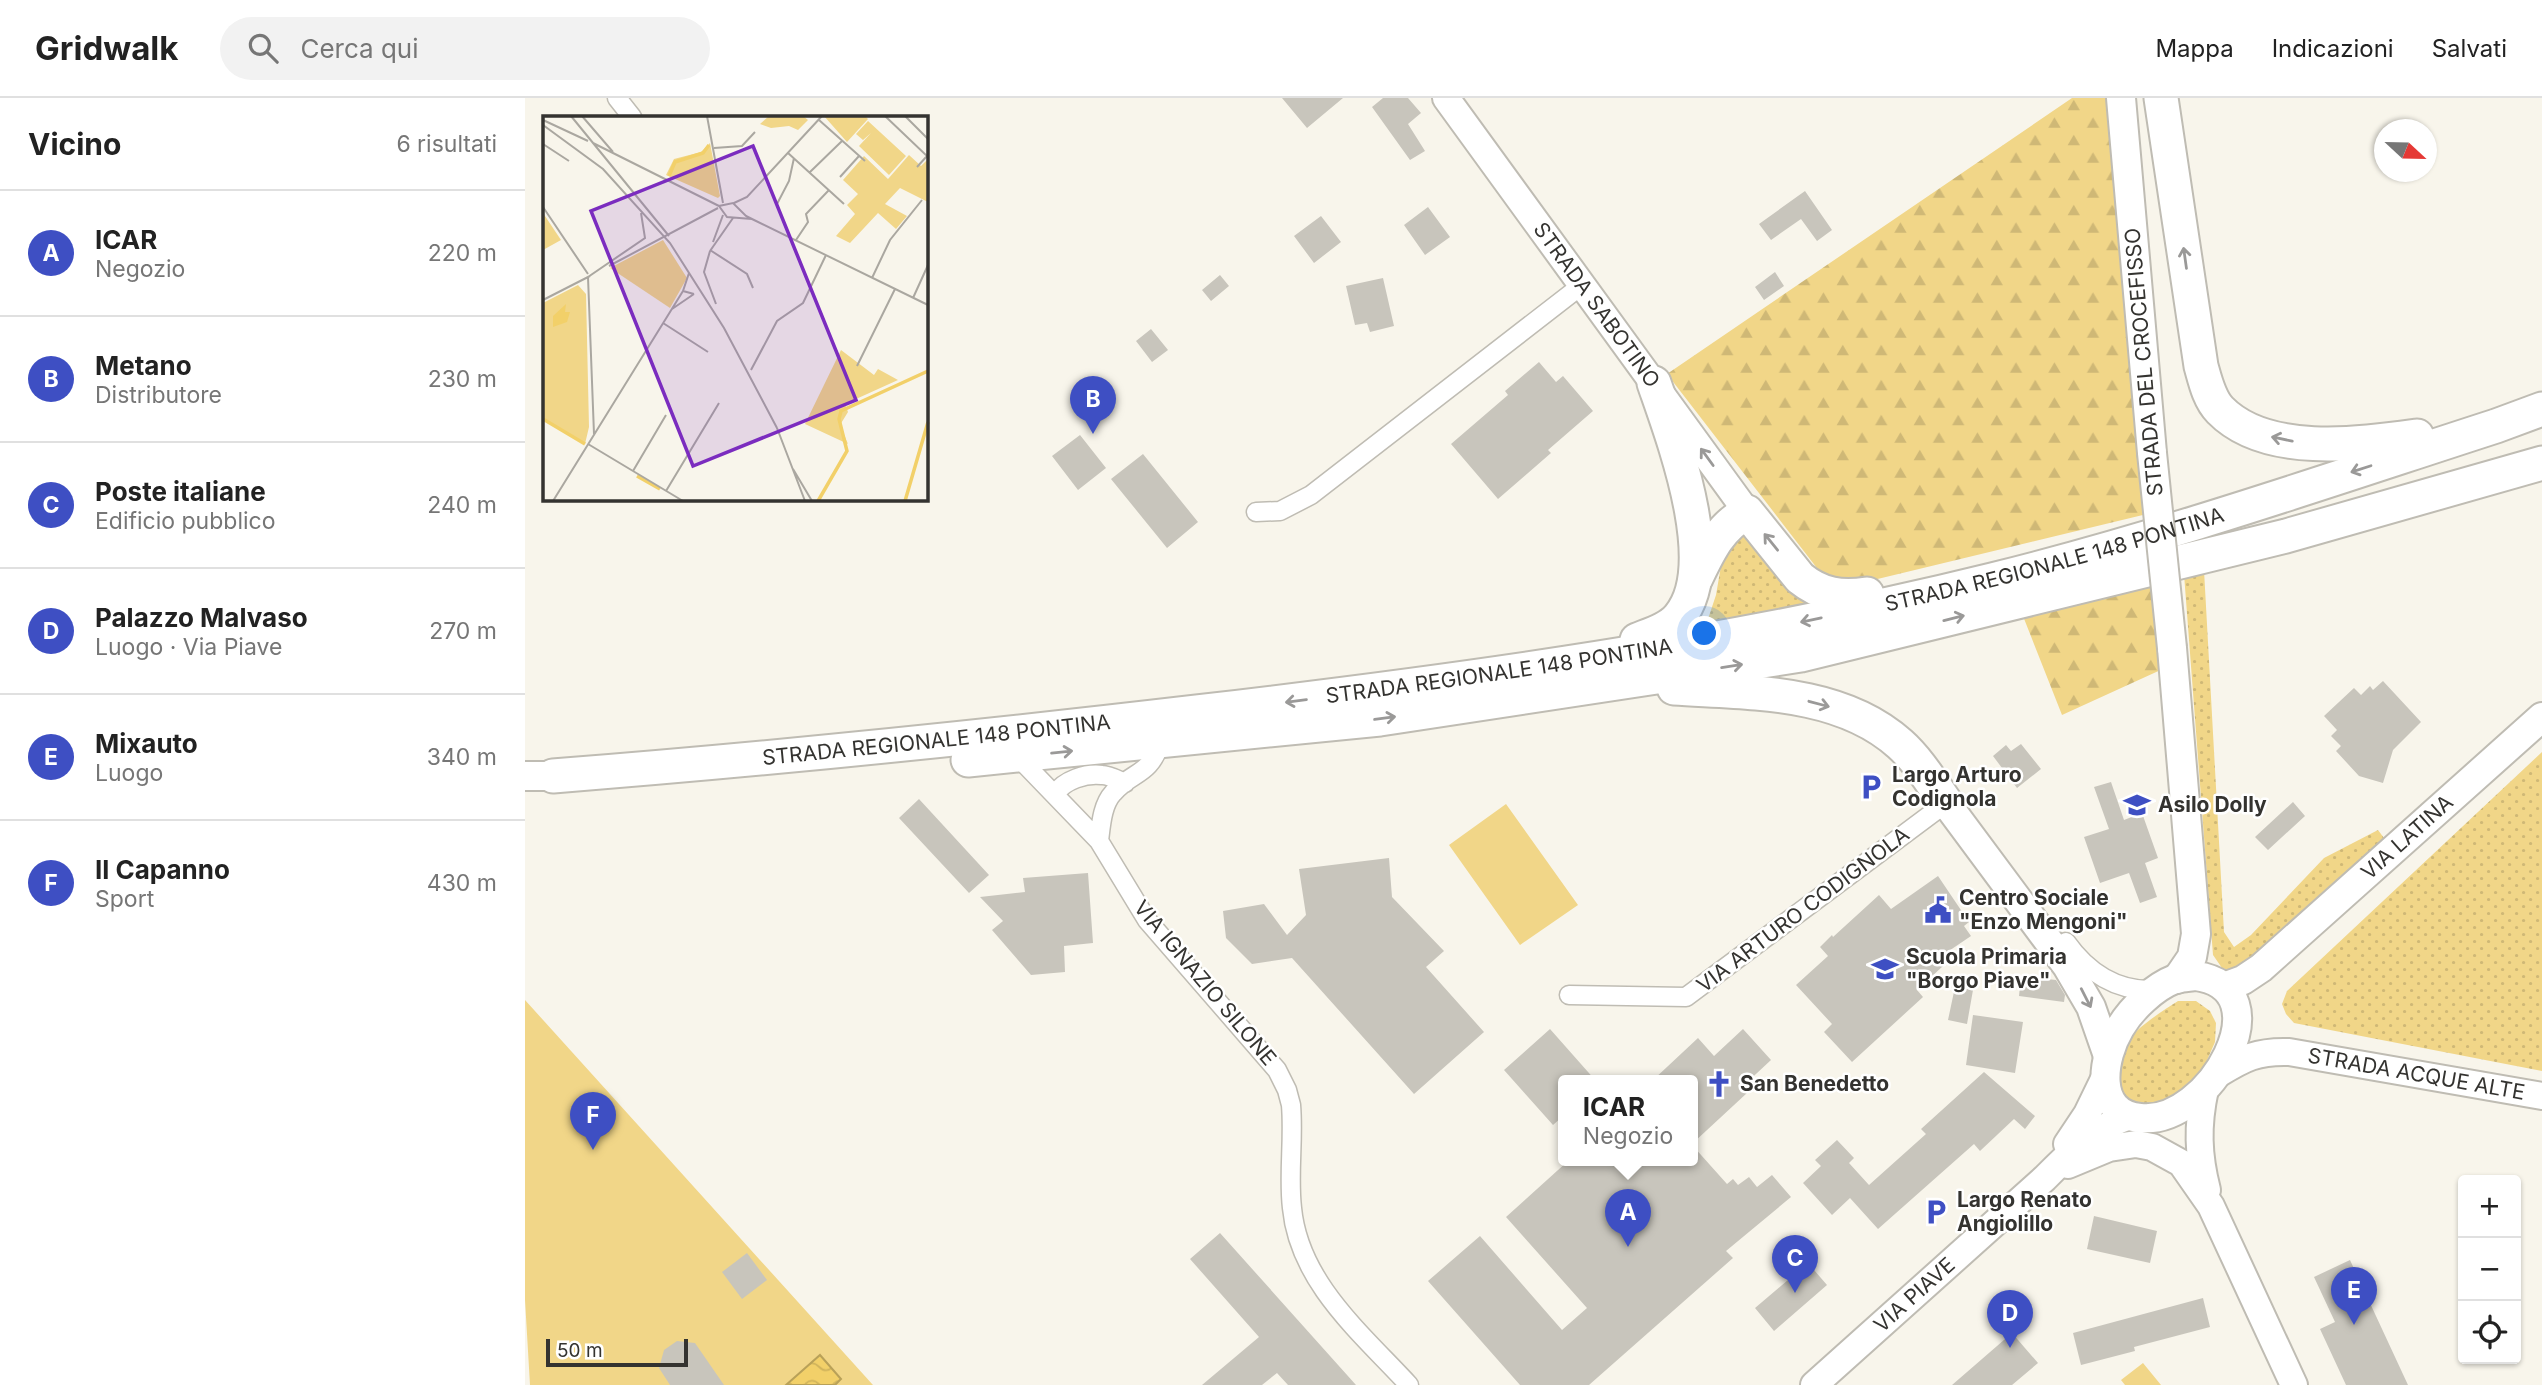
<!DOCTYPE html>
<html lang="it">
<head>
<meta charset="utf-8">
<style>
	:root { --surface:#fff; --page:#f2f2f2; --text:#222; --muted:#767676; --line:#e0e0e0; --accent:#3e4fc3 }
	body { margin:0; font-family:Inter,sans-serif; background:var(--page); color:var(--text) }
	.controls { position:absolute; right:21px; bottom:21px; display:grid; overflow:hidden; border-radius:7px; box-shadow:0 2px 5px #0004 }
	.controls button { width:63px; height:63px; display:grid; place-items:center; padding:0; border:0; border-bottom:2px solid var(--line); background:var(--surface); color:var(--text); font:35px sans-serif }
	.compass { position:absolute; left:1849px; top:21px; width:63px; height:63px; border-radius:50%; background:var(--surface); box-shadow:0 2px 5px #0004; rotate:112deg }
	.scale { position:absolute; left:21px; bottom:18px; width:142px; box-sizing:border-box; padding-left:7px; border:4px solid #343330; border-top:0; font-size:19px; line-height:24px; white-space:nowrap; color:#343330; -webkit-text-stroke:5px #fff; paint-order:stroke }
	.you { position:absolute; left:1180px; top:536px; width:24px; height:24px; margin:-18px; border:5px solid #fff; border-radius:50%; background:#1a73e8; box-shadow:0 0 0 10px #1a73e833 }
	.badge { display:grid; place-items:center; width:46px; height:46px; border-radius:50%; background:var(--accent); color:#fff; font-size:23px; font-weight:700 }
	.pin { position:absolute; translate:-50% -58px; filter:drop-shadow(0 2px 4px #0008) }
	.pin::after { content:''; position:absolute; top:37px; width:24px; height:21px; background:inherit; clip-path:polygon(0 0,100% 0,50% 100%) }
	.popup { position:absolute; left:1033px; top:977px; width:140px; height:91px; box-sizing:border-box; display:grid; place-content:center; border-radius:7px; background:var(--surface); filter:drop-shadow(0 2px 5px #0005); font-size:23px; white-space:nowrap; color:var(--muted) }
	.popup b { font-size:26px; color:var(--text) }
	.popup::after { content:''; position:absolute; left:50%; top:100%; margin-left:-14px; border:14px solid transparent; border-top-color:var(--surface) }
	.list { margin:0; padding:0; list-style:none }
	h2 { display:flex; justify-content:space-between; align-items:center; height:91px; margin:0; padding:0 28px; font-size:30px }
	h2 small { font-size:23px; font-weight:400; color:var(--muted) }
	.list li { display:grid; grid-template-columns:46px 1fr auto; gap:21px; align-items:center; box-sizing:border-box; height:126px; padding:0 28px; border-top:2px solid var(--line) }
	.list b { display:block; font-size:26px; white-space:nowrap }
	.list p { margin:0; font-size:23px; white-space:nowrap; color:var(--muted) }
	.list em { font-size:23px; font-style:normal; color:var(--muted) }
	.icon { flex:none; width:38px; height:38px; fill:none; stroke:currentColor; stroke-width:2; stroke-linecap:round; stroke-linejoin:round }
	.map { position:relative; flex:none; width:2017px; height:1287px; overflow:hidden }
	header { display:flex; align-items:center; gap:42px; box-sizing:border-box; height:98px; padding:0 35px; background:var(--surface); border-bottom:2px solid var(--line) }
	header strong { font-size:33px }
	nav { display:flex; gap:38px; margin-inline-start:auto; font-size:24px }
	.search { width:490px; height:63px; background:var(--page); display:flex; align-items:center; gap:18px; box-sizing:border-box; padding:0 24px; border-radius:38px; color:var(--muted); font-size:26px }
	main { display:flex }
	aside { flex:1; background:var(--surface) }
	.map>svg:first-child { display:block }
	.grass { fill:url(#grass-dots) }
	.forest { fill:url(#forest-firs) }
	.green { fill:#f1d688 }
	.water { fill:url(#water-waves); stroke:#b9a158; stroke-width:2 }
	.building { fill:#c8c5bc }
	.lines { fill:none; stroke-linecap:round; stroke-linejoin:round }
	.street-casing { stroke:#bfbcb3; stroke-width:21 }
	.secondary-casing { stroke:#bfbcb3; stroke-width:30 }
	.primary-casing { stroke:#bfbcb3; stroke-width:32 }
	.highway-casing { stroke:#bfbcb3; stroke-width:37 }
	.street { stroke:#fff; stroke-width:18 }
	.secondary { stroke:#fff; stroke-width:26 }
	.primary { stroke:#fff; stroke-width:28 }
	.highway { stroke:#fff; stroke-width:33 }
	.primary-bridge-casing { stroke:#bfbcb3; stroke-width:32; stroke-linecap:butt }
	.primary-bridge { stroke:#fff; stroke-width:28 }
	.oneway { stroke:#9a9998 }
	.labels { text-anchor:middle; stroke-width:5; stroke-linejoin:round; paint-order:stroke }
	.street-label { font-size:21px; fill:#343330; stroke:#fff }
	.poi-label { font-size:21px; font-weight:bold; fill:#343330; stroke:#fff; text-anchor:start }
	.inset-river { fill:none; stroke:#f2d069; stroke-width:3.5 }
	.inset-road { fill:none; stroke:#aaa7a0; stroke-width:2 }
	.view { fill:#7b2cbf; fill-opacity:0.15; stroke:#7b2cbf; stroke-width:3.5 }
	.inset-edge { fill:none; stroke:#343330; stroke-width:3.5 }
</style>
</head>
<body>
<header>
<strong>Gridwalk</strong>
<div class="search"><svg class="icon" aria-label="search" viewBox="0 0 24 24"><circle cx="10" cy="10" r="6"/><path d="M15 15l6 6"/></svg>Cerca qui</div>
<nav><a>Mappa</a><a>Indicazioni</a><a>Salvati</a></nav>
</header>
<main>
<aside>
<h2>Vicino<small>6 risultati</small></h2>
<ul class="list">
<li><span class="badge">A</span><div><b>ICAR</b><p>Negozio</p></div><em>220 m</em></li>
<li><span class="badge">B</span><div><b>Metano</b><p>Distributore</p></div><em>230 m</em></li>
<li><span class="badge">C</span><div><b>Poste italiane</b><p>Edificio pubblico</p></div><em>240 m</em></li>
<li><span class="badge">D</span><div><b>Palazzo Malvaso</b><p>Luogo · Via Piave</p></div><em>270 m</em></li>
<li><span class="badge">E</span><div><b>Mixauto</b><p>Luogo</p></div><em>340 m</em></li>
<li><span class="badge">F</span><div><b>Il Capanno</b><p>Sport</p></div><em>430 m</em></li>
</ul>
</aside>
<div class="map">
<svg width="2017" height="1287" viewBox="0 0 2017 1287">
	<defs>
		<pattern id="grass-dots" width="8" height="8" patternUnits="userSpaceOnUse" patternTransform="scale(1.75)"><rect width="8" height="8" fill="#f1d688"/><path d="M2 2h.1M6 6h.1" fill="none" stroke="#cfb876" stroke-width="1.8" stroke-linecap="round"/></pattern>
		<pattern id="forest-firs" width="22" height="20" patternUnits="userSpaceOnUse" patternTransform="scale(1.75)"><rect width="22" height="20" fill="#f1d688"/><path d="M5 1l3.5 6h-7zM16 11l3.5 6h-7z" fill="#cfb876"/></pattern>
		<pattern id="water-waves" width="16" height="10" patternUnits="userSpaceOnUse" patternTransform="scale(1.75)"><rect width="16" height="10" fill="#f2d069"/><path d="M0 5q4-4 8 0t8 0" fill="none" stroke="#d0b35b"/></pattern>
	</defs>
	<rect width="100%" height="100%" fill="#f8f5eb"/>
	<path class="grass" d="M1229 431 1288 506 1181 527 1191 497 1197 462 1208 446Z
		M1679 472 1699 834 1709 849 1726 837 1799 760 1853 732 1862 744 1711 874 1697 870 1688 857 1659 476Z
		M2017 654V973L1769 925 1761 916 1757 906 1762 893Z
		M1653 903H1671L1685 913 1691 925 1690 944 1680 967 1663 991 1627 1011 1596 1001C1595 991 1590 978 1590 968 1592 941 1633 916 1653 903Z"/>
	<path class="forest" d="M1547 0H1583L1622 416 1336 485 1312 487 1295 474 1142 276Z
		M1627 478 1640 570 1537 617 1496 513Z"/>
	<path class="green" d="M981 706 1053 807 995 847 924 747Z
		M0 902 348 1287H5L0 1202Z
		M1618 1265 1636 1287H1600L1596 1282Z"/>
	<path class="water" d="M295 1257 316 1281 310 1287H261Z"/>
	<path class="building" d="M757 0H818L782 30Z
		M858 0H883L896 15 883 26 900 53 885 62 847 9Z
		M1280 93 1307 132 1292 143 1276 121 1246 142 1234 126Z
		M903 109 925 139 900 157 879 127Z
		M796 118 816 144 789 165 769 138Z
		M1250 174 1259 188 1239 202 1230 189Z
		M695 177 704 188 686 203 677 192Z
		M858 180 869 228 845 234 842 225 830 227 821 188Z
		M626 231 643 252 627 264 611 243Z
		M1014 264 1031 284 1038 278 1068 313 1023 352 1026 355 973 401 926 346 983 297 980 293Z
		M555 337 581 370 553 392 527 358Z
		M618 356 673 424 642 450 586 381Z
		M1858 583 1896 624 1868 652 1858 685 1834 678 1811 653 1816 648 1806 638 1812 632 1799 618 1829 590 1836 597 1845 588 1848 592Z
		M1496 646 1516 671 1492 690 1468 658 1481 647 1486 653Z
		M1586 684 1599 722 1617 715 1633 760 1620 765 1632 799 1615 805 1604 775 1575 785 1559 739 1584 731 1569 689Z
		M394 701 464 777 444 795 374 720Z
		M1768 704 1780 718 1743 752 1730 739Z
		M864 760 867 799 919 853 901 869 959 934 889 996 767 860 727 866 701 840 698 813 739 806 762 837 781 817 774 771Z
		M563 775 568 845 539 848 540 874 506 877 467 832 478 823 455 799 500 794 498 780Z
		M1413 778 1444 824 1439 828 1446 838 1412 861 1418 868 1392 892 1398 899 1327 964 1299 934 1307 926 1271 887 1303 858 1295 849 1307 837 1308 839 1354 797 1366 811Z
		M1496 878 1531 882 1540 897 1539 904 1494 898Z
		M1430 889 1448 892 1442 926 1423 922Z
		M1448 917 1498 924 1490 975 1441 967Z
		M1025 931 1071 983H1038V1018L1028 1027 979 972Z
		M1218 931 1246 962 1217 989 1222 995 1168 1045V983H1127L1173 940 1189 958Z
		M1459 974 1510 1018 1500 1031 1489 1021 1455 1053 1449 1046 1353 1131 1325 1100 1307 1117 1278 1085 1296 1068 1290 1062 1312 1042 1329 1060 1324 1065 1344 1087 1401 1036 1396 1031Z
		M1168 1048 1202 1086 1208 1081 1213 1087 1224 1079 1232 1089 1247 1077 1266 1099 1201 1153 1208 1160 1064 1287H995L903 1183 955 1138 1037 1232 1062 1210 981 1119 1043 1063H1168Z
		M1569 1118 1632 1133 1625 1165 1562 1151Z
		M695 1135 831 1287H763L752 1275 737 1287H677L734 1239 665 1161Z
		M222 1155 242 1182 217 1201 197 1174Z
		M1825 1162 1883 1287H1821L1795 1231 1810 1224 1789 1179Z
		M1283 1165 1302 1187 1249 1233 1230 1210Z
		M1678 1200 1685 1229 1609 1249 1610 1253 1556 1267 1548 1235Z
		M1487 1235 1513 1265 1487 1287H1427Z
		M152 1243 170 1245 199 1287H145L134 1270 139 1252Z"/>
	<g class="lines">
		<defs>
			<path id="street" d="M92 0 107 19
				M731 414 755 413 786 397 1057 187
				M492 658 574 743 622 822 752 972 762 992 766 1007C769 1042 763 1076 767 1110 774 1184 836 1235 884 1287
				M530 696C539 682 561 675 577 677 584 677 593 682 600 685
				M574 743C576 727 577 707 588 695 608 672 623 680 636 644
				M1541 844C1563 875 1592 894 1631 892
				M1044 897 1161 899 1421 705H1426"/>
			<g id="secondary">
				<path id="s1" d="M921 0 1222 414"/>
				<path id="s2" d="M1693 976C1719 960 1732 953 1764 954L2017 998"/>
				<path d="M1680 991C1672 1028 1673 1057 1682 1092"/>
				<path d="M1542 1046 1562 1016 1580 979"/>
				<path d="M1543 1067 1584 1050 1611 1046 1627 1049 1656 1065 1686 1108 1769 1287"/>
				<path id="s3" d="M1289 1287 1520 1080C1546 1054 1569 1030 1605 1018"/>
			</g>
			<g id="primary">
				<path d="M1596 0 1627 355"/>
				<path d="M1647 550 1671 836 1667 859 1652 881"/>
				<path d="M0 678H28"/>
				<path d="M1421 705 1542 868 1566 909 1583 958"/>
				<path d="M1671 878C1761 890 1685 1028 1615 1020 1568 1015 1577 960 1595 930 1606 911 1629 889 1650 881 1657 879 1664 879 1671 878Z"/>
				<path id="s4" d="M1699 889 1718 882 1736 870 2017 619"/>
			</g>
			<g id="highway">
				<path d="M1636 0 1676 268C1680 282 1684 301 1695 312 1741 359 1834 346 1892 338"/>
				<path d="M1171 480C1184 453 1194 430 1222 414L1275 480C1296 497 1316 500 1342 496"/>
				<path d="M1112 542C1127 536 1144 531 1154 519 1197 468 1148 340 1129 285"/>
				<path d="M1149 590C1225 595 1315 592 1375 646 1393 662 1407 685 1421 705"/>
				<path d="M443 662 855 621 1276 557 1761 438 2017 365"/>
				<path id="s5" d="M28 678C244 661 458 639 672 614 937 583 1208 546 1467 482 1637 440 1804 382 1971 328L2017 311"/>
			</g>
		</defs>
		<use href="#street" class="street-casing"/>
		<use href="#secondary" class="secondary-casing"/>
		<use href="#primary" class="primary-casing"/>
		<use href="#highway" class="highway-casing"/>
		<use href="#street" class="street"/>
		<use href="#secondary" class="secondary"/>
		<use href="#primary" class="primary"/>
		<use href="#highway" class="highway"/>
		<defs>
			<path id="primary-bridge" d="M1627 355 1647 550"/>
		</defs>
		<use href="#primary-bridge" class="primary-bridge-casing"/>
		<use href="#primary-bridge" class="primary-bridge"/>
	</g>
	<defs><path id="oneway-shaft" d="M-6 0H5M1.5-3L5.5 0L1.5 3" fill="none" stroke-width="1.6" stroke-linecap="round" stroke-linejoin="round" transform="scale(1.75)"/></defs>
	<g class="oneway">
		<use href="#oneway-shaft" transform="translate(1660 160) rotate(-98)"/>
		<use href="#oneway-shaft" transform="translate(1757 341) rotate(-168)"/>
		<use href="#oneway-shaft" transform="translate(1182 359) rotate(-126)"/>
		<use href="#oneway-shaft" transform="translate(1836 371) rotate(162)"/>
		<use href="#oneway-shaft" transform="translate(1246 444) rotate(-129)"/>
		<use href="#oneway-shaft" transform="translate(1429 520) rotate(-14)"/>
		<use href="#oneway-shaft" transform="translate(1286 522) rotate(168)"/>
		<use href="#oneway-shaft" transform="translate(1207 568) rotate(-9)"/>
		<use href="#oneway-shaft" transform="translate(771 603) rotate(173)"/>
		<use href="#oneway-shaft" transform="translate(1294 606) rotate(15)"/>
		<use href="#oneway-shaft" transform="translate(860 620) rotate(-8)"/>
		<use href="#oneway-shaft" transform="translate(537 654) rotate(-6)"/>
		<use href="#oneway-shaft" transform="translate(1561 900) rotate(63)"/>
	</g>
	<defs>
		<symbol id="parking-bare" viewBox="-9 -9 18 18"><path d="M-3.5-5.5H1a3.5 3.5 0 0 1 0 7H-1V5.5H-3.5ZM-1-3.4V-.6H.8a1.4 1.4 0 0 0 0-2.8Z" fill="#3e4fc3" stroke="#fff" stroke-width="2.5" paint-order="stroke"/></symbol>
		<symbol id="school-bare" viewBox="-9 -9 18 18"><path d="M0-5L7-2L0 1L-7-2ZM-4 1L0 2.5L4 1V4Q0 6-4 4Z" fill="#3e4fc3" stroke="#fff" stroke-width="2.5" paint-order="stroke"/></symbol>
		<symbol id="civic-bare" viewBox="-9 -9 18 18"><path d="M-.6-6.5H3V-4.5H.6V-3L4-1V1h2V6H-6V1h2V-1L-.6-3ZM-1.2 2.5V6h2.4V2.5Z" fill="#3e4fc3" stroke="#fff" stroke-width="2.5" paint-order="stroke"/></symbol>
		<symbol id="church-bare" viewBox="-9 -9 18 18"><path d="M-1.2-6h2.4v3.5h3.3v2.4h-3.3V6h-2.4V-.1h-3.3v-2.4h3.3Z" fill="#3e4fc3" stroke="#fff" stroke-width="2.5" paint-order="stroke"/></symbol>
	</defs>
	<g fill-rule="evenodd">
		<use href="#parking-bare" x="1327" y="670" width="38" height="38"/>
		<use href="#school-bare" x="1593" y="688" width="38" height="38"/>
		<use href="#civic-bare" x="1394" y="793" width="38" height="38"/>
		<use href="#school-bare" x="1341" y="852" width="38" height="38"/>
		<use href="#church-bare" x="1175" y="967" width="38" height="38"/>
		<use href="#parking-bare" x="1392" y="1095" width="38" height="38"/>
	</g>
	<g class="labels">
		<g class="street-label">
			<text dy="7" stroke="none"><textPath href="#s1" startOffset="256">STRADA SABOTINO</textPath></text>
			<text transform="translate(1619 264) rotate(-95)" y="7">STRADA DEL CROCEFISSO</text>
			<text dy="7" stroke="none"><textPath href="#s5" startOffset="1519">STRADA REGIONALE 148 PONTINA</textPath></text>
			<text dy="7" stroke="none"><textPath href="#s5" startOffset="952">STRADA REGIONALE 148 PONTINA</textPath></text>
			<text dy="7" stroke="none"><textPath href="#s5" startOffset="385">STRADA REGIONALE 148 PONTINA</textPath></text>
			<text dy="7" stroke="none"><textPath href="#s4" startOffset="238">VIA LATINA</textPath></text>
			<text transform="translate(1278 812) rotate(-37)" y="7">VIA ARTURO CODIGNOLA</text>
			<text transform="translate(680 885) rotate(50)" y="7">VIA IGNAZIO SILONE</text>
			<text dy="7" stroke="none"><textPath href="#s2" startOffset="205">STRADA ACQUE ALTE</textPath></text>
			<text dy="7" stroke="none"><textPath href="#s3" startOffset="135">VIA PIAVE</textPath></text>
		</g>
		<g class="poi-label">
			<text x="1367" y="684">Largo Arturo<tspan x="1367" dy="24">Codignola</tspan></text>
			<text x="1633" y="714">Asilo Dolly</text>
			<text x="1434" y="807">Centro Sociale<tspan x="1434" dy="24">"Enzo Mengoni"</tspan></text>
			<text x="1381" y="866">Scuola Primaria<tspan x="1381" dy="24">"Borgo Piave"</tspan></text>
			<text x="1215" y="993">San Benedetto</text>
			<text x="1432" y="1109">Largo Renato<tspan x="1432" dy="24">Angiolillo</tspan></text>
		</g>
	</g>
	<g transform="translate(18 18)">
		<rect width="385" height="385" fill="#f8f5eb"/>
		<path d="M281 0H322L325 3 304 26ZM167 27 177 80 175 82 123 59 131 43 158 36ZM366 39 378 50 385 43V86L357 72 342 88 364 100 353 113 335 97 307 127 293 120 312 98 304 89 315 78 300 64 321 40 345 63Z" fill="#f1d688"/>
		<path d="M226 0H260L265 4 255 14 246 10 228 12 217 8ZM0 97 18 124 0 134ZM120 124 144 162 127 192 67 152Z" fill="#f1d688"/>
		<path d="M325 5 363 40 346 59 316 30 328 17 320 24 313 18ZM35 169 43 178 46 311 42 328 0 302V187ZM298 234 331 259 335 253 355 264 302 288 305 296 297 309 305 328 262 308Z" fill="#f1d688"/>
		<path d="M23 188 22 196H27L24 206 10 211V200Z" fill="#f2d069"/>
		<path class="inset-river" d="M126 60 132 46 160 37 166 29M0 303 42 328M94 360 117 373M275 385 304 335 296 303 298 295 385 255M362 385 385 306"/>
		<path class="inset-road" d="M28 0 126 120M39 0 70 36M164 0 180 87M342 0 384 40 374 51M362 0 385 23M0 4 45 25M276 4 322 45M0 9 60 53 127 127 181 212 234 312M50 27 176 90M0 28 26 45M171 32 199 30 212 16M245 37 301 88M267 56 299 25M297 61 316 40M191 87 204 81 279 0M234 88 246 65 251 42M0 91 45 158M209 103 184 101 176 90 190 87 203 100 209 103 385 189M253 124 265 106 263 98 286 74M170 126 180 99M167 134 204 158 210 172M167 135 190 102M167 135 161 156 173 188M66 150 175 92M146 157 140 175 151 178M45 161 51 318M45 161 102 122 98 97M329 162 347 124 379 84M370 182 385 149M0 184 47 160M129 193 151 178M120 207 165 236M314 250 352 173M208 254 234 205 260 187 283 139M234 312 262 385M45 328 140 385M250 353 269 385M90 355 123 299M123 375 176 287M10 385 140 175"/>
		<path class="view" d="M210 30 313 284 150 350 48 95Z"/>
		<rect width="385" height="385" class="inset-edge"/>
	</g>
</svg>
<div class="controls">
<button>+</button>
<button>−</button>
<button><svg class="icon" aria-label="locate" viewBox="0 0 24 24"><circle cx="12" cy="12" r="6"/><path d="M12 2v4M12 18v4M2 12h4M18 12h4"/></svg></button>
</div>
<svg class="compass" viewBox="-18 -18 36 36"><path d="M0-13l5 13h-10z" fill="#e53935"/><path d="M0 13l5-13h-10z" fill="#767676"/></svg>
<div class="scale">50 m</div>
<div class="you"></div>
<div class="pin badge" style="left:1103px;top:1149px">A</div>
<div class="popup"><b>ICAR</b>Negozio</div>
<div class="pin badge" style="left:568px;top:336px">B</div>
<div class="pin badge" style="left:1270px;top:1195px">C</div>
<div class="pin badge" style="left:1485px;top:1250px">D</div>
<div class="pin badge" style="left:1829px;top:1227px">E</div>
<div class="pin badge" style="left:68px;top:1052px">F</div>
</div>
</main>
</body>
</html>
